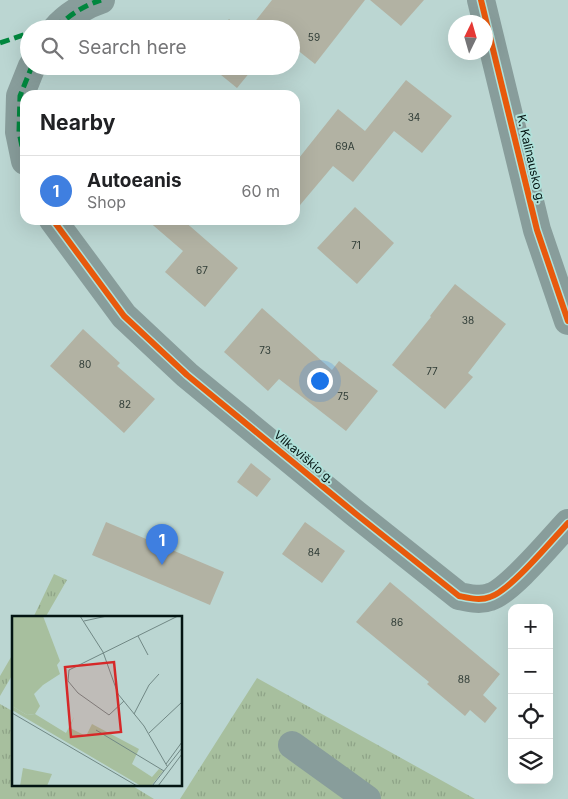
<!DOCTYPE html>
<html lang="en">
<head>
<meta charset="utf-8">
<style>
	:root { --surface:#fff; --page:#f2f2f2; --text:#202124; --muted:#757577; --line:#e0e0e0; --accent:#435855 }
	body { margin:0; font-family:Inter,sans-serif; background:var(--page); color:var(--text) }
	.controls { position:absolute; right:15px; bottom:15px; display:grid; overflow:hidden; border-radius:10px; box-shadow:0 5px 20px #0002 }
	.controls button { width:45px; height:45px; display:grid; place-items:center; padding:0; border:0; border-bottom:1px solid var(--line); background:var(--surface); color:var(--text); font:25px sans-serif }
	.compass { position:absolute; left:448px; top:15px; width:45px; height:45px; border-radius:50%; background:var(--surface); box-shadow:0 5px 20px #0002; rotate:5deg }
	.you { position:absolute; left:319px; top:380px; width:18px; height:18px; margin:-12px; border:4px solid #fff; border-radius:50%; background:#1a73e8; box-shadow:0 0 0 8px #1a73e833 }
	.badge { display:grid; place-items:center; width:32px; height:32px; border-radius:50%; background:var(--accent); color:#fff; font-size:16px; font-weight:700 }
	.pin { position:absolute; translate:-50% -41px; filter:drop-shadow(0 1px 2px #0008) }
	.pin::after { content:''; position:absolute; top:26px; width:18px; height:15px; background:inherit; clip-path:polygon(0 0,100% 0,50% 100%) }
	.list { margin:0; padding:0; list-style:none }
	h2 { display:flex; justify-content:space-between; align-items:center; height:65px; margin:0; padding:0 20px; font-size:21px }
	h2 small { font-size:16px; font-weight:400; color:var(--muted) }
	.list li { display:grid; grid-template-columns:32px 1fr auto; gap:15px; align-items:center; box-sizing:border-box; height:70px; padding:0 20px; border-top:1px solid var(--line) }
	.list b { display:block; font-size:19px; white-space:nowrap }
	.list p { margin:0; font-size:16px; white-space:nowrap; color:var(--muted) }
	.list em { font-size:16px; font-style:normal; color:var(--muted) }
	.icon { flex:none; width:28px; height:28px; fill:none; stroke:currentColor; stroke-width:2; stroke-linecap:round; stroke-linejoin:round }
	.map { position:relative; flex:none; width:568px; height:799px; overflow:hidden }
	.search { position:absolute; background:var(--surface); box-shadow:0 5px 20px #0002; left:20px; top:20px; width:280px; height:55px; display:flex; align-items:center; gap:12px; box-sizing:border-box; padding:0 18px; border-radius:28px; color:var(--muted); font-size:19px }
	.panel { position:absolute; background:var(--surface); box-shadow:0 5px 20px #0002; left:20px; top:90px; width:280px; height:135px; border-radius:15px }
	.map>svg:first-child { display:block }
	.grass { fill:url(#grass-tufts) }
	.building { fill:#b2b2a3 }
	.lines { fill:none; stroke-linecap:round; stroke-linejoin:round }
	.minor { stroke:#889d9b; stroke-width:28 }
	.quiet { stroke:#00873e; stroke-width:5; stroke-dasharray:10 5; stroke-linecap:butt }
	.cycleway-casing { stroke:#b0e1da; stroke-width:9 }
	.cycleway { stroke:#e8590c; stroke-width:6 }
	.labels { text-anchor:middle; stroke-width:4; stroke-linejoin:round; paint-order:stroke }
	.number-label { font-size:10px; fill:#2f3c36 }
	.street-label { font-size:12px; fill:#031412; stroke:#b0e1da }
	.inset-road { fill:none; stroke:#718885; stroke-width:1 }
	.view { fill:#d62828; fill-opacity:0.15; stroke:#d62828; stroke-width:2.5 }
	.inset-edge { fill:none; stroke:#031412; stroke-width:2.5 }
</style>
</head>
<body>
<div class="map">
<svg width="568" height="799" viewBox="0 0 568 799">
	<defs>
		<pattern id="grass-tufts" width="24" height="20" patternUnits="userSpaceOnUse" patternTransform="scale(1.25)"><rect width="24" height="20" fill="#a7bf9e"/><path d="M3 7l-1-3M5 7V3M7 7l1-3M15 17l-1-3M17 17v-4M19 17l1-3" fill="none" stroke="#8ea387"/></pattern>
	</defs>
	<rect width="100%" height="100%" fill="#bbd6d2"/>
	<path class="grass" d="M54 574 67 580 45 618H33Z
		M14 652V672L0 696V676Z
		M257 678 475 799H180Z
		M0 704 14 712V785H131L154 799H0Z"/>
	<path class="building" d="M272 0H365L315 64 291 45V29H249Z
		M370 0H424L401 26Z
		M229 19 241 29H220Z
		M210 66H255L237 88Z
		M406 80 452 116 422 153 394 131 353 182 333 166 295 211V163L338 109 365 131Z
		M355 207 394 243 357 284 317 248Z
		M147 220H183L238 268 205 307 165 272 183 251Z
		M455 284 506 324 468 373 473 377 445 409 392 365 431 317 430 316Z
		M262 308 332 370 339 361 378 391 346 431 279 379 268 391 224 352Z
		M83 329 120 363 117 366 155 399 124 433 50 366Z
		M251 463 271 479 257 497 237 482Z
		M106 522 224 572 210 605 92 555Z
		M305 522 345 551 322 583 282 554Z
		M390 582 500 674 483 695 497 708 485 723 470 710 465 716 427 684 429 682 356 622Z"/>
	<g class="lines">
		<path class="minor" d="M481 0 537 230 568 321
			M56 29C67 16 85 5 101 0
			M25 161 19 132 20 96 32 66
			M53 220 124 316 187 375 356 514 459 596C469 598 480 601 490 597 510 591 552 540 568 523
			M292 745 367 799"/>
		<path class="quiet" d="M42 29 61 22
			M56 29C67 16 85 5 101 0
			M0 43 29 33
			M25 161 19 132 20 96 32 66"/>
		<defs>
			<path id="cycleway" d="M481 0 537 230 568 321
				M53 220 124 316 187 375 356 514 459 596C469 598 480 601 490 597 510 591 552 540 568 523"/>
		</defs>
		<use href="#cycleway" class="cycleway-casing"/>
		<use href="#cycleway" class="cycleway"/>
	</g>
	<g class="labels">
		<g class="number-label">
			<text x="314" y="41">59</text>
			<text x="414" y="121">34</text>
			<text x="345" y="150">69A</text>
			<text x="356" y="249">71</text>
			<text x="202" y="274">67</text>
			<text x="468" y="324">38</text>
			<text x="265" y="354">73</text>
			<text x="85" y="368">80</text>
			<text x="432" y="375">77</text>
			<text x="343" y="400">75</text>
			<text x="125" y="408">82</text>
			<text x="314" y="556">84</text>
			<text x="397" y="626">86</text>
			<text x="464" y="683">88</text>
		</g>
		<g class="street-label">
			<text transform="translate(531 159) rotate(77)" y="4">K. Kalinausko g.</text>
			<text transform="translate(304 457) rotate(40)" y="4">Vilkaviškio g.</text>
		</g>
	</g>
	<g transform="translate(12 616)">
		<rect width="170" height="170" fill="#bbd6d2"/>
		<path d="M0 90 15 99 23 98 54 117 62 101 58 112 74 120 80 108 127 133 120 148 140 161 147 153 151 155 139 170H129L0 94Z" fill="#a7bf9e"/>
		<path d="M11 152 40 158 35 170H8Z" fill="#a7bf9e"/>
		<path d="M0 0H31L48 45 45 49 48 58 31 69 22 78 28 90 23 98 15 99 0 90Z" fill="#a7bf9e"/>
		<path class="inset-road" d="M68 0 91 36 106 78 132 110 155 150M72 5 95 0M126 20 136 39M112 85 97 99 66 77 56 65 57 54 166 0M0 97 125 170M122 98 137 69 147 58M84 114 152 155M137 117 170 86M154 148 170 126M140 170 170 132M146 170 170 138"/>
		<path class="view" d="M102 46 109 116 59 121 53 51Z"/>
		<rect width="170" height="170" class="inset-edge"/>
	</g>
</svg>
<div class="controls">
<button>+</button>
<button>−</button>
<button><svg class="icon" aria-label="locate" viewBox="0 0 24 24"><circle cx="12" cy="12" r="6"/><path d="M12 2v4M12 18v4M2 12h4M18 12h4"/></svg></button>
<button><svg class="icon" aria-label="layers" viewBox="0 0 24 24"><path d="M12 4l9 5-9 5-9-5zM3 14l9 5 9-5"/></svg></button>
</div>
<svg class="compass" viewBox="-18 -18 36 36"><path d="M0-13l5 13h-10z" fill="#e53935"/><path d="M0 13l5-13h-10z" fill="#757577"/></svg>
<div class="you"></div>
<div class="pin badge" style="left:162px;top:565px;background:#3f7fe0">1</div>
<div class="search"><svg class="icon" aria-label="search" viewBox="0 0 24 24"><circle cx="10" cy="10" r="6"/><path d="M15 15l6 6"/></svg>Search here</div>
<section class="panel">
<h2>Nearby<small></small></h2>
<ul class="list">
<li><span class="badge" style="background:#3f7fe0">1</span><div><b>Autoeanis</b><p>Shop</p></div><em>60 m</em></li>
</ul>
</section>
</div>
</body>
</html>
